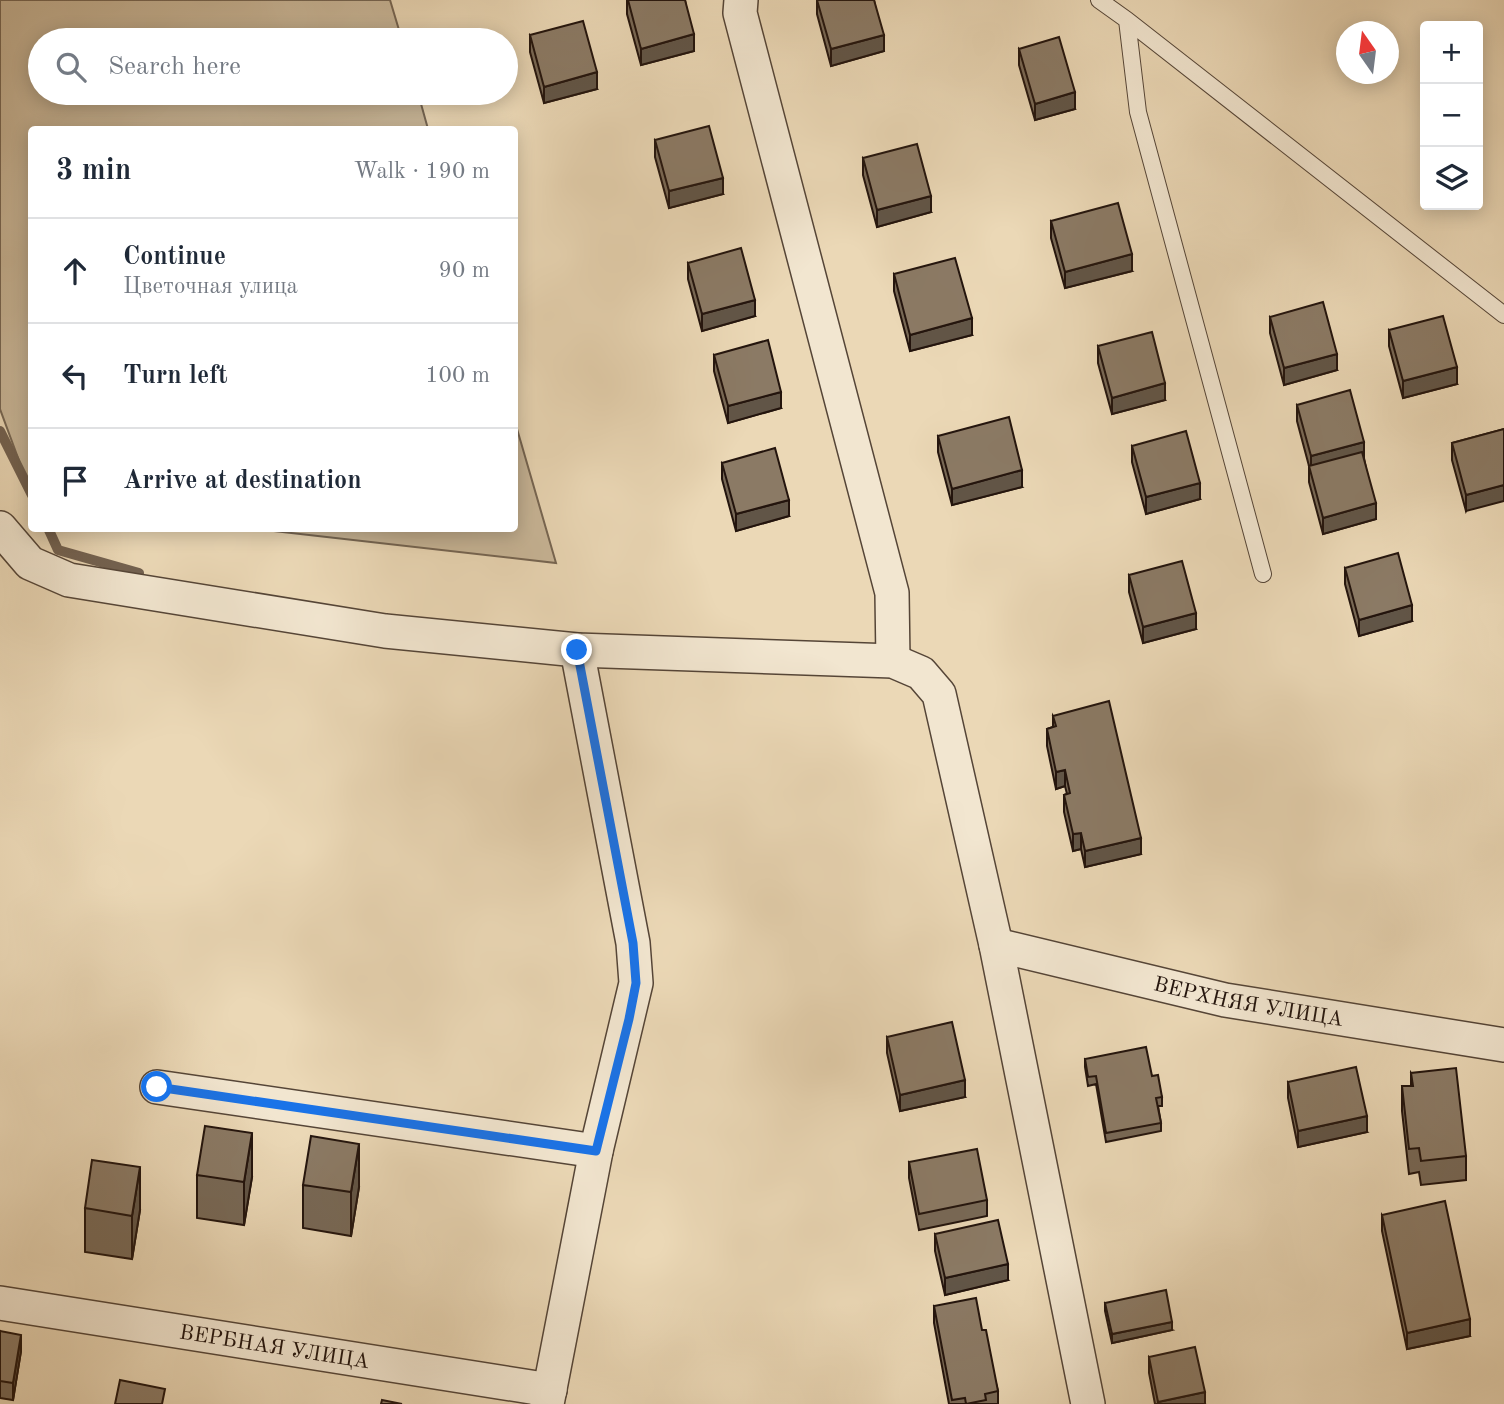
<!DOCTYPE html>
<html lang="en">
<head>
<meta charset="utf-8">
<style>
	:root { --surface:#fff; --page:#f2f2f3; --text:#1f2937; --muted:#747a83; --line:#e0e1e3 }
	body { margin:0; font-family:"Old Standard TT",serif; background:var(--page); color:var(--text) }
	.controls { position:absolute; right:21px; top:21px; display:grid; overflow:hidden; border-radius:7px; box-shadow:0 4px 18px #0003 }
	.controls button { width:63px; height:63px; display:grid; place-items:center; padding:0; border:0; border-bottom:2px solid var(--line); background:var(--surface); color:var(--text); font:35px sans-serif }
	.compass { position:absolute; left:1336px; top:21px; width:63px; height:63px; border-radius:50%; background:var(--surface); box-shadow:0 4px 18px #0003; rotate:346deg }
	.stop { position:absolute; width:21px; height:21px; margin:-16px; border:5px solid #1a73e8; border-radius:50%; background:#fff }
	.stop.end { background:#1a73e8; border-color:#fff; box-shadow:0 2px 7px #0008 }
	.list { margin:0; padding:0; list-style:none }
	h2 { display:flex; justify-content:space-between; align-items:center; height:91px; margin:0; padding:0 28px; font-size:30px }
	h2 small { font-size:23px; font-weight:400; color:var(--muted) }
	.list li { display:grid; grid-template-columns:46px 1fr auto; gap:21px; align-items:center; box-sizing:border-box; height:105px; padding:0 28px; border-top:2px solid var(--line) }
	.list b { display:block; font-size:26px; white-space:nowrap }
	.list p { margin:0; font-size:23px; white-space:nowrap; color:var(--muted) }
	.list em { font-size:23px; font-style:normal; color:var(--muted) }
	.icon { flex:none; width:38px; height:38px; fill:none; stroke:currentColor; stroke-width:2; stroke-linecap:round; stroke-linejoin:round }
	.map { position:relative; flex:none; width:1504px; height:1404px; overflow:hidden }
	.search { position:absolute; background:var(--surface); box-shadow:0 4px 18px #0003; left:28px; top:28px; width:490px; height:77px; display:flex; align-items:center; gap:18px; box-sizing:border-box; padding:0 24px; border-radius:38px; color:var(--muted); font-size:26px }
	.panel { position:absolute; background:var(--surface); box-shadow:0 4px 18px #0003; left:28px; top:126px; width:490px; height:406px; border-radius:7px }
	.map>svg:first-child { display:block }
	.green { fill:#c9b799; stroke:#766653; stroke-width:2 }
	.lines { fill:none; stroke-linecap:round; stroke-linejoin:round }
	.stream { stroke:#726150; stroke-width:10 }
	.service-casing { stroke:#554537; stroke-width:18 }
	.minor-casing { stroke:#554537; stroke-width:36 }
	.service { stroke:#f2e6d0; stroke-width:16 }
	.minor { stroke:#f2e6d0; stroke-width:33 }
	.wall { fill:#786957; stroke:#23140d; stroke-width:2 }
	.shaded-wall { fill:#615547; stroke:#23140d; stroke-width:2 }
	.building { fill:#8b7a65; stroke:#23140d; stroke-width:2 }
	.route { stroke:#1a73e8; stroke-width:9 }
	.labels { text-anchor:middle; stroke-width:5; stroke-linejoin:round; paint-order:stroke }
	.street-label { font-size:21px; fill:#23140d; stroke:#f2e6d0 }
</style>
</head>
<body>
<div class="map">
<svg width="1504" height="1404" viewBox="0 0 1504 1404">
	<rect width="100%" height="100%" fill="#ebd8b6"/>
	<filter id="stains"><feTurbulence type="fractalNoise" baseFrequency=".00286" numOctaves="4"/><feColorMatrix values="0 0 0 0 .2 0 0 0 0 .09 0 0 0 0 .02 0 0 0 .5 -.17"/></filter>
	<radialGradient id="worn" r=".72"><stop offset=".6" stop-color="#630" stop-opacity="0"/><stop offset="1" stop-color="#630" stop-opacity=".3"/></radialGradient>
	<path class="green" d="M0 0H390L402 40H40V93H418L428 129 32 130 31 493 0 409Z
		M515 422 556 563 256 529 514 528Z"/>
	<g class="lines">
		<path class="stream" d="M0 431 32 495
			M48 528 58 550 139 573"/>
		<defs>
			<path id="service" d="M1099 0 1127 20 1504 315
				M1127 20 1138 112 1263 574"/>
			<g id="minor">
				<path d="M741 0 740 13 892 593 893 661"/>
				<path d="M0 528 30 563 69 580 385 631 577 650 893 661 921 673 939 694 996 945 1088 1404"/>
				<path id="s1" d="M996 945 1225 1000 1504 1045"/>
				<path d="M157 1087 596 1151"/>
				<path id="s2" d="M0 1303 550 1390"/>
				<path d="M547 1404 596 1151 636 983 633 943 577 650"/>
			</g>
		</defs>
		<use href="#service" class="service-casing"/>
		<use href="#minor" class="minor-casing"/>
		<use href="#service" class="service"/>
		<use href="#minor" class="minor"/>
	</g>
	<path class="wall" d="M627 0H685L694 51 641 65 627 14Z
		M817 0H874L884 51 831 66 817 14Z
		M530 35 597 89 544 103 530 52Z
		M1019 49 1075 109 1035 120 1019 65Z
		M655 140 723 194 669 208 655 157Z
		M863 158 931 212 877 227 863 175Z
		M1051 221 1132 271 1065 288 1051 238Z
		M688 263 755 316 702 331 688 279Z
		M894 274 972 335 910 351 894 291Z
		M1270 317 1337 370 1284 385 1270 333Z
		M1389 330 1457 384 1403 398 1389 346Z
		M1098 346 1165 400 1112 414 1098 363Z
		M714 355 781 408 728 423 714 371Z
		M1297 405 1364 458 1376 519 1323 534 1309 482V466L1297 421Z
		M1504 429 1466 511 1452 460V443Z
		M938 436 1022 487 952 505 938 452Z
		M1132 446 1200 499 1146 514 1132 462Z
		M722 463 789 516 736 531 722 479Z
		M1345 568 1412 621 1359 636 1345 584Z
		M1129 575 1196 629 1143 643 1129 592Z
		M1053 716 1141 854 1085 867 1081 849 1073 851 1064 812V795L1067 794 1065 786 1056 789 1047 746V729L1053 727Z
		M887 1037 965 1097 900 1111 887 1053Z
		M1085 1059 1152 1076 1162 1097V1106H1158L1161 1123V1131L1106 1142 1096 1084 1088 1086 1085 1067Z
		M1411 1073 1466 1156V1180L1421 1185 1419 1172 1409 1174 1402 1111V1086H1411Z
		M1288 1082 1367 1132 1298 1147 1288 1098Z
		M909 1162 987 1200V1216L919 1230 909 1178Z
		M197 1175 252 1177 244 1225 197 1218Z
		M303 1185 359 1187 351 1236 303 1228Z
		M85 1208 140 1210 132 1259 85 1252Z
		M1382 1215 1470 1336 1407 1349 1382 1231Z
		M935 1234 1008 1280 945 1295 935 1251Z
		M1105 1303 1172 1330 1112 1343 1105 1311Z
		M934 1306 982 1330 998 1391V1404H949L934 1323Z
		M0 1331 21 1351 13 1400 0 1398Z
		M1149 1357 1205 1404H1155L1149 1373Z"/>
	<path class="shaded-wall" d="M694 34V51L641 65V49Z
		M884 35V51L831 66V49Z
		M597 72V89L544 103V87Z
		M1075 92V109L1035 120V104Z
		M723 178V194L669 208V191Z
		M931 196V212L877 227V210Z
		M1132 254V271L1065 288V272Z
		M755 300V316L702 331V314Z
		M972 318V335L910 351V335Z
		M1337 354V370L1284 385V368Z
		M1457 367V384L1403 398V381Z
		M1165 383V400L1112 414V398Z
		M781 392V408L728 423V406Z
		M1364 442V458L1311 473V456Z
		M1022 470V487L952 505V489Z
		M1200 483V499L1146 514V497Z
		M1504 485V501L1466 511V495Z
		M789 500V516L736 531V514Z
		M1376 503V519L1323 534V518Z
		M1412 605V621L1359 636V620Z
		M1196 613V629L1143 643V627Z
		M1065 770V786L1056 789V772Z
		M1081 833V849L1073 851V834Z
		M1141 838V854L1085 867V851Z
		M965 1080V1097L900 1111V1095Z
		M1367 1116V1132L1298 1147V1131Z
		M252 1133V1177L244 1225V1182Z
		M359 1144V1187L351 1236V1192Z
		M140 1167V1210L132 1259V1216Z
		M1008 1264V1280L945 1295V1278Z
		M1470 1319V1336L1407 1349V1333Z
		M1172 1322V1330L1112 1343V1334Z
		M21 1335V1351L13 1400V1383Z
		M1205 1392V1404H1158V1402Z"/>
	<path class="building" d="M628 0H685L694 34 641 49Z
		M817 0H874L884 35 831 49Z
		M583 21 597 72 544 87 530 35Z
		M1059 37 1075 92 1035 104 1019 49Z
		M709 126 723 178 669 191 655 140Z
		M917 144 931 196 877 210 863 158Z
		M1118 203 1132 254 1065 272 1051 221Z
		M741 248 755 300 702 314 688 263Z
		M955 258 972 318 910 335 894 274Z
		M1323 302 1337 354 1284 368 1270 317Z
		M1443 316 1457 367 1403 381 1389 330Z
		M1152 332 1165 383 1112 398 1098 346Z
		M768 340 781 392 728 406 714 355Z
		M1350 390 1364 442 1311 456 1297 405Z
		M1009 417 1022 470 952 489 938 436Z
		M1504 429V485L1466 495 1452 443Z
		M1186 431 1200 483 1146 497 1132 446Z
		M775 448 789 500 736 514 722 463Z
		M1362 452 1376 503 1323 518 1309 466Z
		M1398 553 1412 605 1359 620 1345 568Z
		M1182 561 1196 613 1143 627 1129 575Z
		M1109 701 1141 838 1085 851 1081 833 1073 834 1064 795 1070 793 1065 770 1056 772 1047 729 1056 726 1053 716Z
		M952 1022 965 1080 900 1095 887 1037Z
		M1146 1047 1152 1076 1158 1075 1162 1097 1156 1098 1161 1123 1106 1133 1096 1076 1088 1077 1085 1059Z
		M1356 1067 1367 1116 1298 1131 1288 1082Z
		M1456 1068 1466 1156 1421 1161 1419 1148 1409 1149 1402 1086H1413L1411 1073Z
		M205 1126 252 1133 244 1182 197 1175Z
		M311 1136 359 1144 351 1192 303 1185Z
		M977 1149 987 1200 919 1214 909 1162Z
		M92 1160 140 1167 132 1216 85 1208Z
		M1445 1201 1470 1319 1407 1333 1382 1215Z
		M998 1220 1008 1264 945 1278 935 1234Z
		M1166 1290 1172 1322 1112 1334 1105 1303Z
		M976 1298 982 1330H986L998 1391 985 1394 986 1400 966 1404 965 1398 952 1400 934 1306Z
		M0 1331 21 1335 13 1383 0 1381Z
		M1195 1347 1205 1392 1158 1402 1149 1357Z
		M120 1380 165 1389 162 1404H115Z
		M382 1400 402 1404H381Z"/>
	<g class="lines">
		<path class="route" d="M157 1087 596 1151 629 1019 636 983 633 943 577 650"/>
	</g>
	<g class="labels">
		<g class="street-label">
			<text dy="7" stroke="none"><textPath href="#s1" startOffset="259">ВЕРХНЯЯ УЛИЦА</textPath></text>
			<text dy="7" stroke="none"><textPath href="#s2" startOffset="278">ВЕРБНАЯ УЛИЦА</textPath></text>
		</g>
	</g>
	<rect width="100%" height="100%" filter="url(#stains)"/>
	<rect width="100%" height="100%" fill="url(#worn)"/>
</svg>
<div class="controls">
<button>+</button>
<button>−</button>
<button><svg class="icon" aria-label="layers" viewBox="0 0 24 24"><path d="M12 4l9 5-9 5-9-5zM3 14l9 5 9-5"/></svg></button>
</div>
<svg class="compass" viewBox="-18 -18 36 36"><path d="M0-13l5 13h-10z" fill="#e53935"/><path d="M0 13l5-13h-10z" fill="#747a83"/></svg>
<div class="stop" style="left:157px;top:1087px"></div>
<div class="stop end" style="left:577px;top:650px"></div>
<div class="search"><svg class="icon" aria-label="search" viewBox="0 0 24 24"><circle cx="10" cy="10" r="6"/><path d="M15 15l6 6"/></svg>Search here</div>
<section class="panel">
<h2>3 min<small>Walk · 190 m</small></h2>
<ul class="list">
<li><svg class="icon" aria-label="ahead" viewBox="0 0 24 24"><path d="M12 20V5M6 11l6-6 6 6"/></svg><div><b>Continue</b><p>Цветочная улица</p></div><em>90 m</em></li>
<li><svg class="icon" aria-label="left" viewBox="0 0 24 24"><path d="M17 20v-9H6M10 6l-5 5 5 5"/></svg><div><b>Turn left</b></div><em>100 m</em></li>
<li><svg class="icon" aria-label="arrive" viewBox="0 0 24 24"><path d="M6 21V4h12l-3 4 3 4H6"/></svg><div><b>Arrive at destination</b></div></li>
</ul>
</section>
</div>
</body>
</html>
